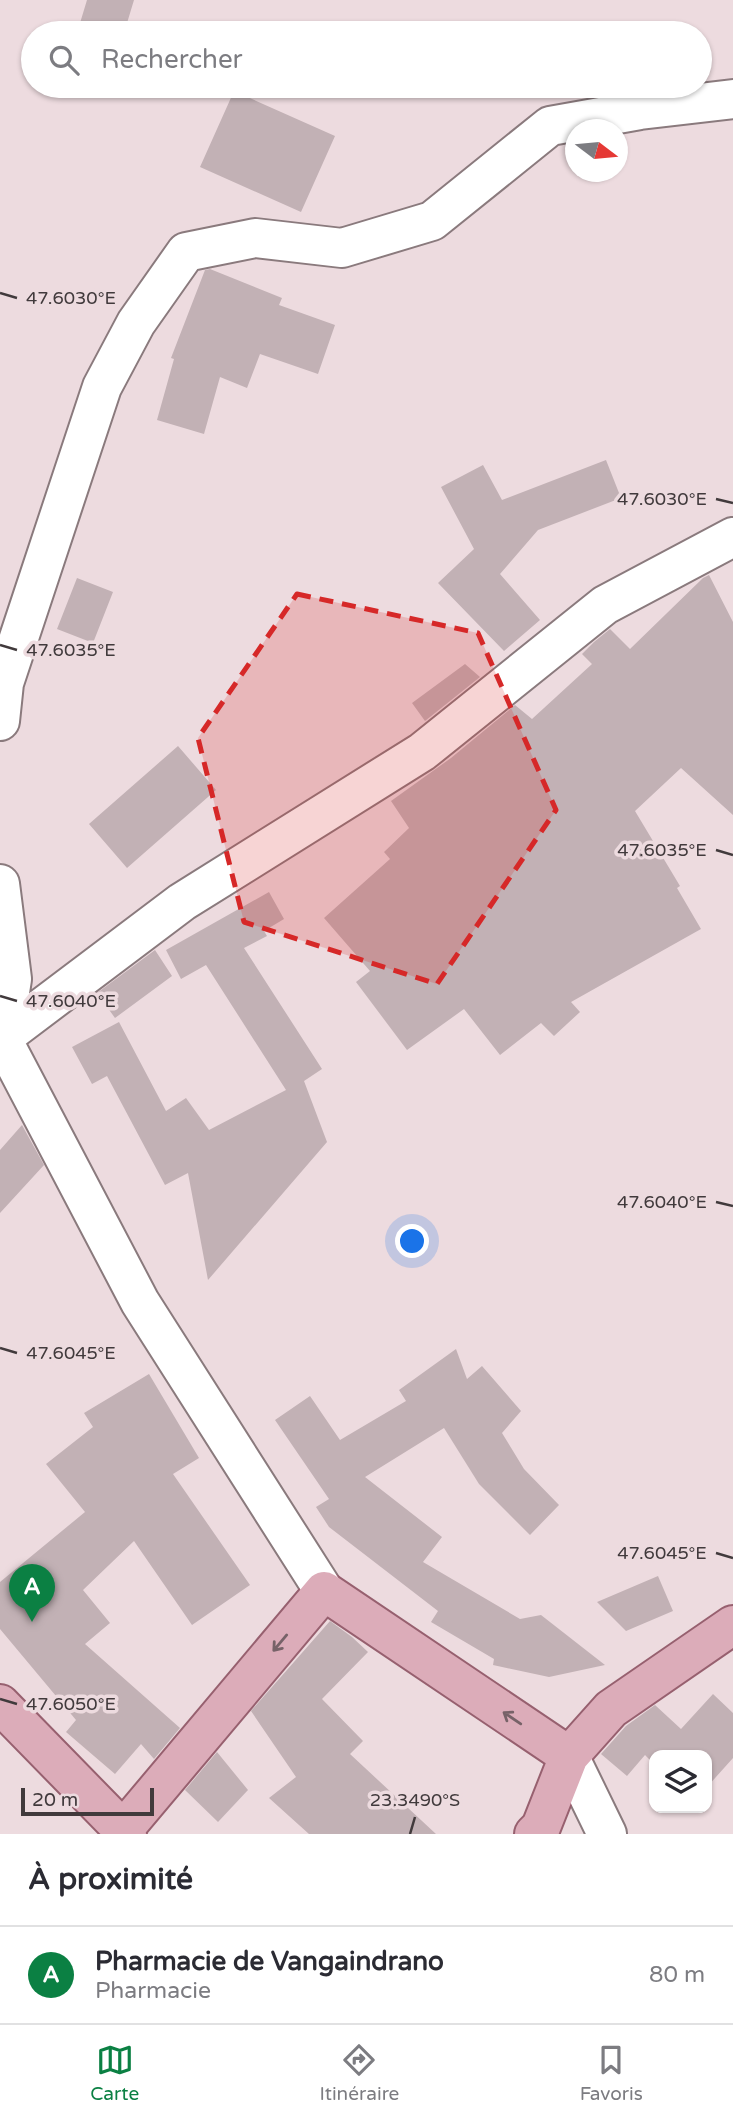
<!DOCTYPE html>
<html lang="fr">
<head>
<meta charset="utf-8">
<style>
	:root { --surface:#fff; --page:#f2f2f3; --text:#2b2b33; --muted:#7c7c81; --line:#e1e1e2; --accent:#0b8043 }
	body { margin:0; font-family:"Varela Round",sans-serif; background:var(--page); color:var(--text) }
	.controls { position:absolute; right:21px; bottom:21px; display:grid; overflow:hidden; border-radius:14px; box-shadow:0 2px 5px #0004 }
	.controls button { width:63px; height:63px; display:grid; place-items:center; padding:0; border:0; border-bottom:2px solid var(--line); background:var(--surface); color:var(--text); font:35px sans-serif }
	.compass { position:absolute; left:565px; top:119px; width:63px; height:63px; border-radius:50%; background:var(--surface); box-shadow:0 2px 5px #0004; rotate:106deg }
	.scale { position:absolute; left:21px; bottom:18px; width:133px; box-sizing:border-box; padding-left:7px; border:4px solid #413a3c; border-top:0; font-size:19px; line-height:24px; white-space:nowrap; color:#413a3c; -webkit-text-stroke:5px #eddbdf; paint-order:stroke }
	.you { position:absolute; left:413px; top:1242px; width:24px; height:24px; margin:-18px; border:5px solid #fff; border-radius:50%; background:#1a73e8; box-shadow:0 0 0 10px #1a73e833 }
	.badge { display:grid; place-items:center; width:46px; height:46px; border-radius:50%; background:var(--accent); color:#fff; font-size:23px; font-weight:700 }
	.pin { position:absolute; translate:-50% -58px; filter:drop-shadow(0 2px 4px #0008) }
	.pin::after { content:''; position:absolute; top:37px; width:24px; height:21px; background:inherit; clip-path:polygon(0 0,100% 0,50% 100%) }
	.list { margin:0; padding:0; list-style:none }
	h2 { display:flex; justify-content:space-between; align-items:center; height:91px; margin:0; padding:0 28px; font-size:30px }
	h2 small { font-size:23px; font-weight:400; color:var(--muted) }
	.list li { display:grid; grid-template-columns:46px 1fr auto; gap:21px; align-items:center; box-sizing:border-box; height:98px; padding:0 28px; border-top:2px solid var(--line) }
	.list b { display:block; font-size:26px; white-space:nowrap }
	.list p { margin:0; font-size:23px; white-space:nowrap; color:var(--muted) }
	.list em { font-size:23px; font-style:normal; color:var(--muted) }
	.icon { flex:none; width:38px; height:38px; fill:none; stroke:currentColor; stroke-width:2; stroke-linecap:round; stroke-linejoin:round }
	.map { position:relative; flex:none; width:733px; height:1834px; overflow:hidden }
	.search { position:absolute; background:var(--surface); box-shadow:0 2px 5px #0004; left:21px; right:21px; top:21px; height:77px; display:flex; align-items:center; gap:18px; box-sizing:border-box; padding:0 24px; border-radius:38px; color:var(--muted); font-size:26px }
	.sheet { height:189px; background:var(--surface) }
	nav { display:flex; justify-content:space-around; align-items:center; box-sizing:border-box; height:98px; border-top:2px solid var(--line); background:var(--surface); font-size:19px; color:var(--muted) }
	nav a { display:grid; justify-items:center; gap:4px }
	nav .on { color:var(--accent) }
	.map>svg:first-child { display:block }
	.building { fill:#c2b1b5 }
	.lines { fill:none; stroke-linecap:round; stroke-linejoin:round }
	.minor-casing { stroke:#8a7a7d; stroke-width:42 }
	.major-casing { stroke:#97606f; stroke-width:42 }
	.minor { stroke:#fff; stroke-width:38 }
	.major { stroke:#dcacb9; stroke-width:38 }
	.oneway { stroke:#776268 }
	.marked { fill:#d62828; fill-opacity:0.2; stroke:#d62828; stroke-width:5; stroke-dasharray:14 9; stroke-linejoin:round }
	.ticks { fill:none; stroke:#413a3c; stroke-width:2.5 }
	.ticks-label { font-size:18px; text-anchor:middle; fill:#413a3c; stroke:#eddbdf; stroke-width:7; stroke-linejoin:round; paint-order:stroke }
</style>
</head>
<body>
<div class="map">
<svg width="733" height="1834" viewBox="0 0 733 1834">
	<rect width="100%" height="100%" fill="#eddbdf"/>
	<path class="building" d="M87 0H134L124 33H77Z
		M234 91 335 136 301 212 200 167Z
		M210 269 282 298 279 305 335 325 318 374 260 354 247 388 220 377 204 434 157 420 174 359 171 358 205 270Z
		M606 460 621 498 538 530 500 574 540 620 504 651 438 583 474 549 441 487 483 465 502 500Z
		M709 575 733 622V815L681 768 635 811 680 886 677 888 701 929 571 1002 580 1012 554 1036 541 1023 500 1055 464 1009 407 1050 356 982 370 971 324 918 390 859 384 852 409 828 391 801 451 758 515 705 532 719 592 664 582 654 594 642 610 629 630 649 703 578Z
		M77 578 113 592 93 643 57 629Z
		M465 664 480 677 425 721 412 703Z
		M178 746 216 790 127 868 89 824Z
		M269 892 284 919 264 931 267 936 244 948 322 1069 304 1081 327 1142 208 1280 188 1173 165 1185 107 1076 92 1084 72 1047 119 1022 166 1111 186 1098 209 1130 286 1090 206 965 181 979 166 950Z
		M155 950 172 976 115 1018 97 993Z
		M22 1125 44 1165 0 1213V1150Z
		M456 1349 467 1379 482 1366 521 1411 502 1433 524 1469 559 1505 530 1535 479 1484 444 1428 365 1477 442 1537 423 1562 520 1619 541 1615 605 1665 549 1677 493 1665 494 1659 431 1622 438 1611 329 1527 316 1507 329 1499 275 1420 310 1396 340 1440 406 1401 399 1390Z
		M149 1374 199 1458 173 1474 250 1585 192 1625 134 1541 83 1590 110 1623 85 1644 180 1728 154 1759 141 1744 115 1774 66 1732 76 1720 0 1629V1582L85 1512 46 1464 93 1427 84 1413Z
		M658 1576 673 1611 626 1631 597 1602Z
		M330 1621 352 1637 368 1652 322 1699 363 1741 350 1754 436 1834H309L269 1798 296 1777 251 1711Z
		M713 1694 733 1713V1758L707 1787V1755H654V1764L645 1755 627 1776 601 1754 626 1726 655 1705 681 1729Z
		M217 1752 248 1790 218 1822 185 1790Z"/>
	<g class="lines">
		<defs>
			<path id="minor" d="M0 721 4 683 102 387 136 323 186 252 255 238 342 248 432 221 550 126 640 110 733 99
				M0 884 12 979 3 1037
				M0 1035 140 1302 324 1591
				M3 1037 182 902 422 752 605 605 733 537
				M569 1756 607 1834"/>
			<path id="major" d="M0 1704 127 1834
				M123 1830 324 1591 569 1756
				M534 1834 541 1827 569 1756 611 1709 733 1625"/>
		</defs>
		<use href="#minor" class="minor-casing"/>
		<use href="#major" class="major-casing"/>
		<use href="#minor" class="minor"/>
		<use href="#major" class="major"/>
	</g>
	<defs><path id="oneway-shaft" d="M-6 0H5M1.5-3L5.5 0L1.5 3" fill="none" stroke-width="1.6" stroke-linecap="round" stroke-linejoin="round" transform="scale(1.75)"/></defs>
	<g class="oneway">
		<use href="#oneway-shaft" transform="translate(280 1643) rotate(130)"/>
		<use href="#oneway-shaft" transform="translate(512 1718) rotate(-146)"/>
	</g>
	<path class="marked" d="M297 594 478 633 556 810 437 984 244 922 198 738Z"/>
	<path class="ticks" d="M0 293 17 298M716 499 733 503M0 645 17 650M716 850 733 855M0 996 17 1001M716 1202 733 1206M0 1348 17 1353M716 1553 733 1558M0 1699 17 1704M410 1834 415 1817"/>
	<g class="ticks-label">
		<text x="71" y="304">47.6030°E</text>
		<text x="662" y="505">47.6030°E</text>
		<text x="71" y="656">47.6035°E</text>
		<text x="662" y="856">47.6035°E</text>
		<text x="71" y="1007">47.6040°E</text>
		<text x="662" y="1208">47.6040°E</text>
		<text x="71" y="1359">47.6045°E</text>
		<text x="662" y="1559">47.6045°E</text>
		<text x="71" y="1710">47.6050°E</text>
		<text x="415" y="1806">23.3490°S</text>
	</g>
</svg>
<div class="controls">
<button><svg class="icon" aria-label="layers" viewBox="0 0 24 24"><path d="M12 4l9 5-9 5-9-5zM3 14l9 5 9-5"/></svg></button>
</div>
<svg class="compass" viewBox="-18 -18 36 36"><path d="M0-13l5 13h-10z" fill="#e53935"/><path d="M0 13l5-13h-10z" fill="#7c7c81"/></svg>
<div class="scale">20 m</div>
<div class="you"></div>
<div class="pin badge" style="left:32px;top:1622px">A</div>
<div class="search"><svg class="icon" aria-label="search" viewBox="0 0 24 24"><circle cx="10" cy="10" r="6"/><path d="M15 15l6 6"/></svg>Rechercher</div>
</div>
<section class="sheet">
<h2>À proximité<small></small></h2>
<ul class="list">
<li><span class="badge">A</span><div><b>Pharmacie de Vangaindrano</b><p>Pharmacie</p></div><em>80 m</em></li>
</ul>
</section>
<nav>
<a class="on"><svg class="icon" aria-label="map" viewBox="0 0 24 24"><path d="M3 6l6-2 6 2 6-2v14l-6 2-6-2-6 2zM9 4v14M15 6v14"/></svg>Carte</a>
<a><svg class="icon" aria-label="directions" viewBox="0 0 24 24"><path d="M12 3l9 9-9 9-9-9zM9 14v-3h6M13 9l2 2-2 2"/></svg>Itinéraire</a>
<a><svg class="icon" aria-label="saved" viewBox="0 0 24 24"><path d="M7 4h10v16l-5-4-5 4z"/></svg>Favoris</a>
</nav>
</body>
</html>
